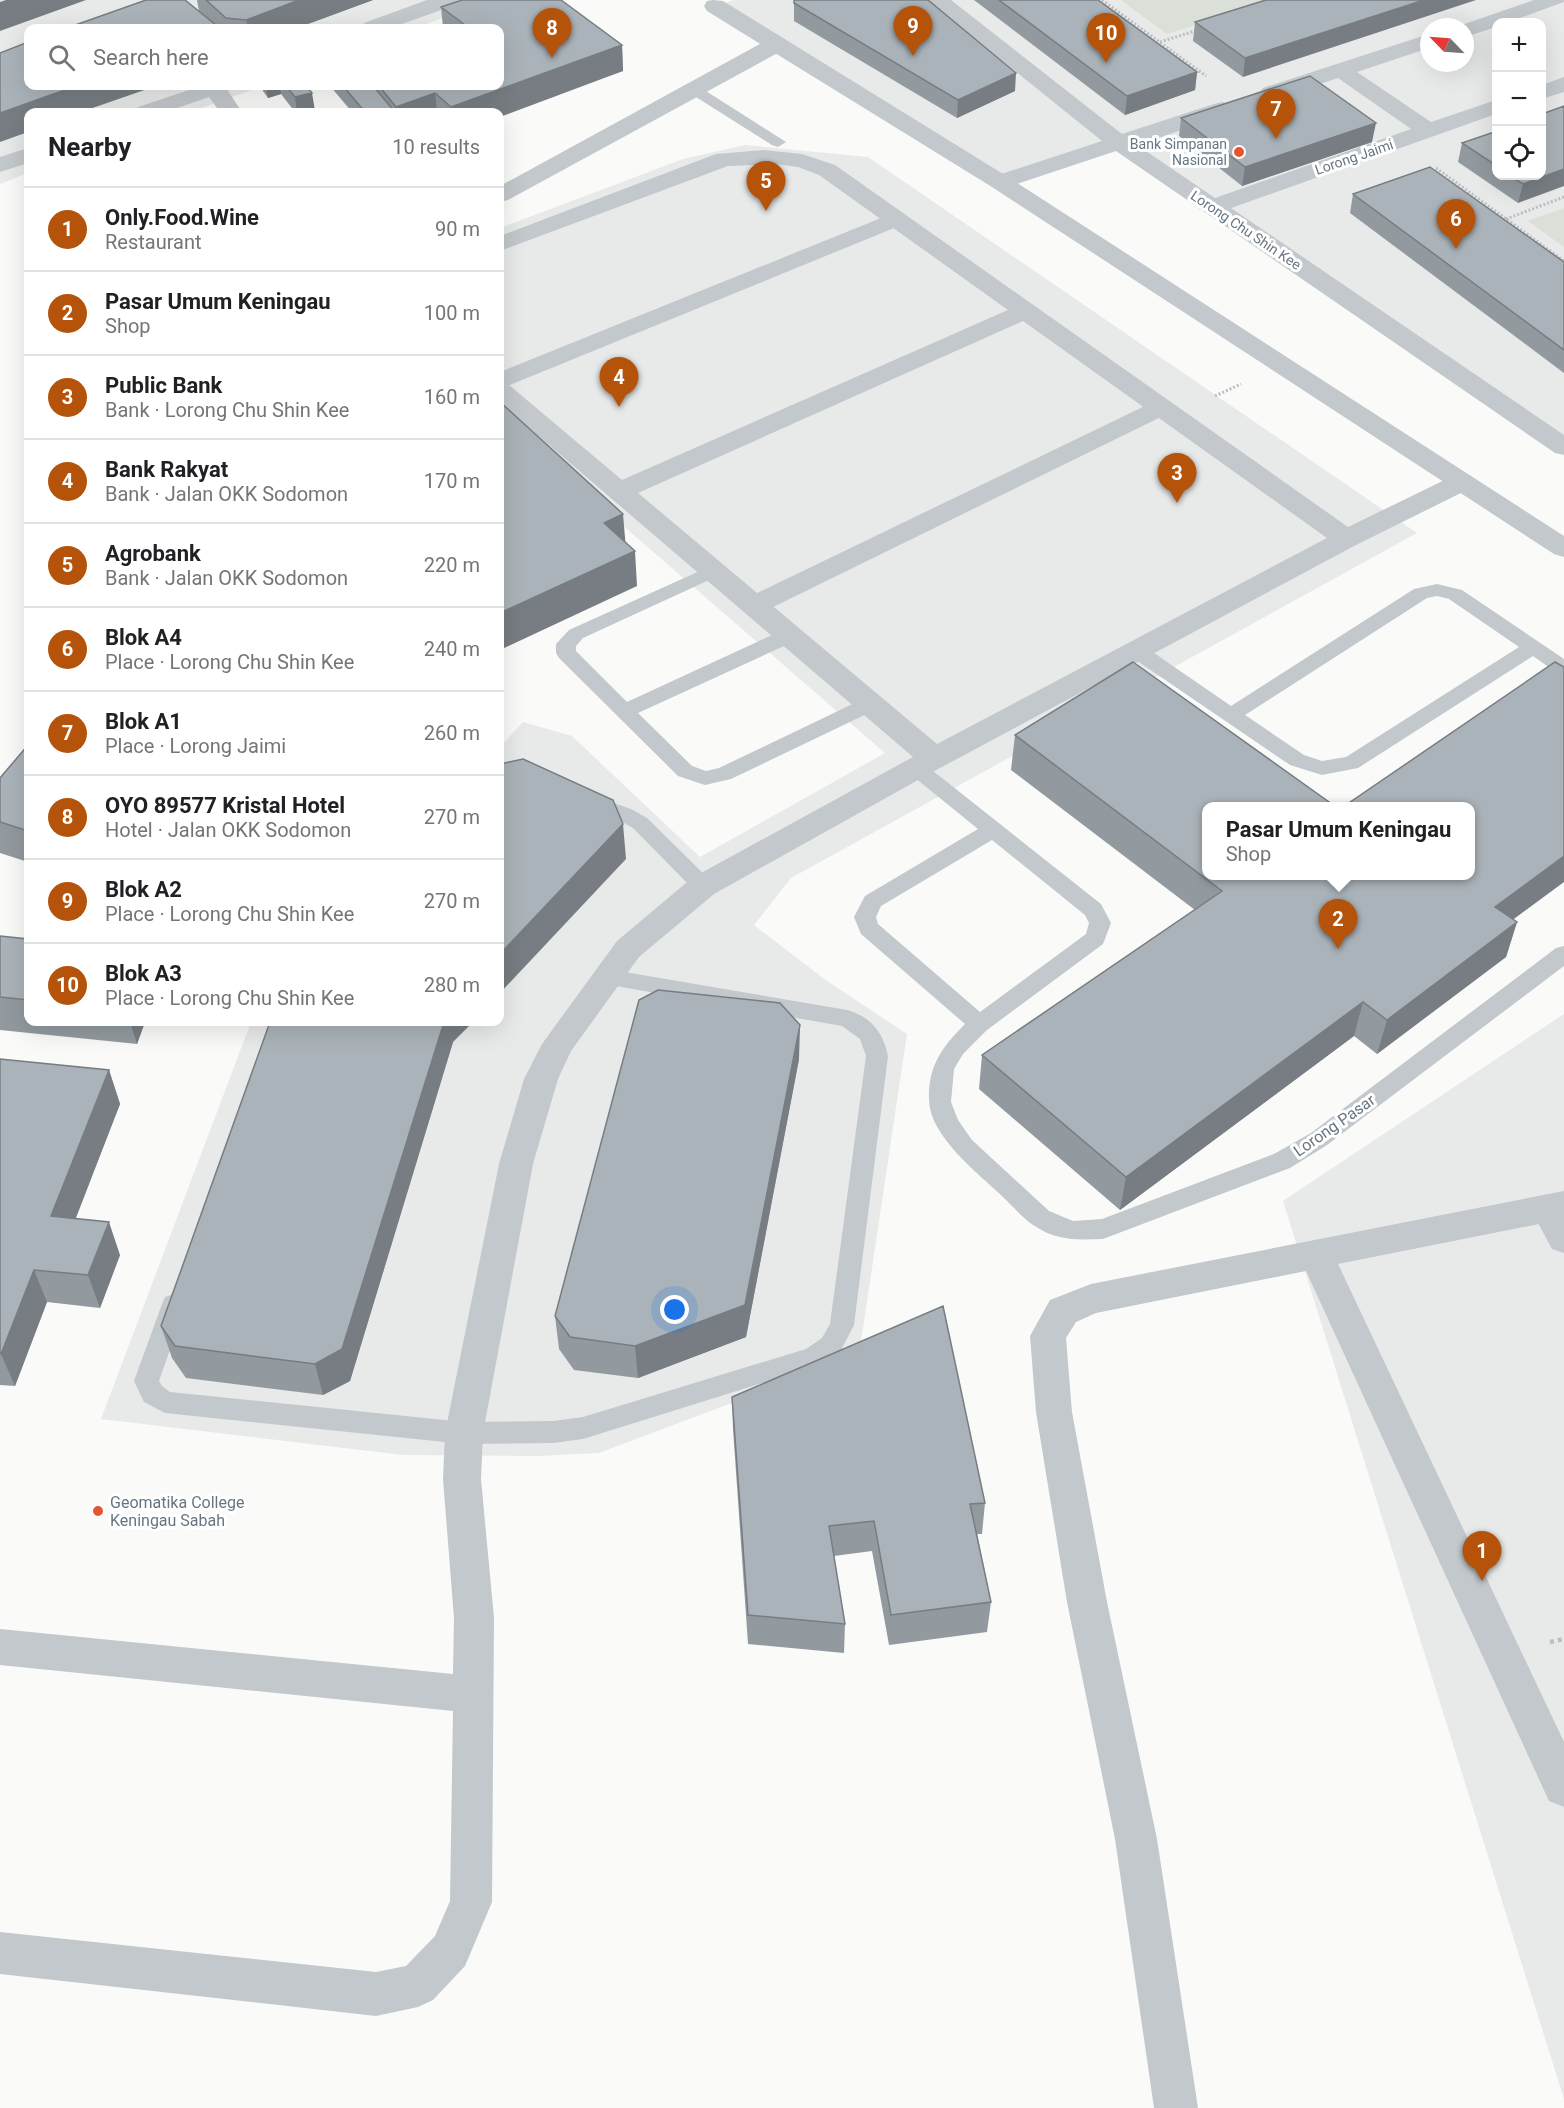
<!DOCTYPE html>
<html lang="en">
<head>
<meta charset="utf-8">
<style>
	:root { --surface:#fff; --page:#f6f6f6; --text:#202124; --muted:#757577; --line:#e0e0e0; --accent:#b45309 }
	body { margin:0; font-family:Roboto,sans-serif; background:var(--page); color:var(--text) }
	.controls { position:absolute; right:18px; top:18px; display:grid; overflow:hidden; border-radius:12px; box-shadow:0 6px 24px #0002 }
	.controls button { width:54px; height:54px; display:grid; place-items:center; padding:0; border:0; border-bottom:2px solid var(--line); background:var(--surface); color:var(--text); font:30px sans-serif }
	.compass { position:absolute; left:1420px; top:18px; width:54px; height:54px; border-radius:50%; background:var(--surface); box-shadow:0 6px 24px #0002; rotate:295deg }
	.you { position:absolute; left:675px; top:1310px; width:21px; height:21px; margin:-15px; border:4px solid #fff; border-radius:50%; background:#1a73e8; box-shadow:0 0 0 9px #1a73e833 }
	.badge { display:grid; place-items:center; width:39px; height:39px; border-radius:50%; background:var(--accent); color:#fff; font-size:20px; font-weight:700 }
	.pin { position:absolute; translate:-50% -50px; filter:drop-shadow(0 2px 3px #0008) }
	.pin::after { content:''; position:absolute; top:32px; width:21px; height:18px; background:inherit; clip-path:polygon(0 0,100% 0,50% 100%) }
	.popup { position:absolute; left:1202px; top:802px; width:273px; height:78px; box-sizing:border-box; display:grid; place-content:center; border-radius:12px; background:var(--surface); filter:drop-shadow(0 2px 4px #0005); font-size:20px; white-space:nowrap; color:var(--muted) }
	.popup b { font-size:22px; color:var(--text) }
	.popup::after { content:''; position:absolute; left:50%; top:100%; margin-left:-12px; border:12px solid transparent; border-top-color:var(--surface) }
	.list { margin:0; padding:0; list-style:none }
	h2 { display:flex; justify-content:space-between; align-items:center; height:78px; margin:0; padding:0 24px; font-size:26px }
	h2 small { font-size:20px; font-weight:400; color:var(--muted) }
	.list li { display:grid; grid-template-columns:39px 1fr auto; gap:18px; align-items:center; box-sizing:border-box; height:84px; padding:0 24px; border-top:2px solid var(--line) }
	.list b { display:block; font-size:22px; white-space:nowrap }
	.list p { margin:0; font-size:20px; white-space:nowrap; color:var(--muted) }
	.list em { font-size:20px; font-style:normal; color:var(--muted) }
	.icon { flex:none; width:33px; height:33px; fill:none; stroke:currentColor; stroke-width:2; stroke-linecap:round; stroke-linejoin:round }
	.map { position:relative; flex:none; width:1564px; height:2108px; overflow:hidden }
	.search { position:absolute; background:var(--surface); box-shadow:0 6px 24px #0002; left:24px; top:24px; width:480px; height:66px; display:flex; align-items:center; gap:15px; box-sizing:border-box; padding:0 21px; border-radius:12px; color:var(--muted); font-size:22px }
	.panel { position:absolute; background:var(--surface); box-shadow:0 6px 24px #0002; left:24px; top:108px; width:480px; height:918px; border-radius:12px }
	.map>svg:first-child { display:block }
	.built { fill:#e8e9e9; fill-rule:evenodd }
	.green { fill:#dadfd7 }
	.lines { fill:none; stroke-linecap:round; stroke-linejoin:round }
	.path-far1 { stroke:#bbbfc2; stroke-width:3; stroke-dasharray:2 2; stroke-linecap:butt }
	.path { stroke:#bbbfc2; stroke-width:4.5; stroke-dasharray:4 4; stroke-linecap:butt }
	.service { fill:#c3c8cc; fill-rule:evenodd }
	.pedestrian { fill:#c3c8cc; fill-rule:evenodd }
	.minor { fill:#c3c8cc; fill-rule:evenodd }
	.tertiary { fill:#c3c8cc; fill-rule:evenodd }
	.wall { fill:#929a9f }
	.shaded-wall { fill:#777d82 }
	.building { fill:#aab3b9; stroke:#777d82; stroke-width:1.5 }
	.poi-dot { fill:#e4572e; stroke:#fff; stroke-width:2 }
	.labels { text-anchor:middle; stroke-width:6; stroke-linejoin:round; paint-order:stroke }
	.far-poi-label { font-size:14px; fill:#657683; stroke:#fff; text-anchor:end }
	.far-street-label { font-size:14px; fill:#657683; stroke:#fff }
	.street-label { font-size:16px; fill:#657683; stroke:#fff }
	.poi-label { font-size:16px; fill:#657683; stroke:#fff; text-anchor:start }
</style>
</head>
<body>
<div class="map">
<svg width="1564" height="2108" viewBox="0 0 1564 2108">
	<rect width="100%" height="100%" fill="#fafaf8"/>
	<path class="built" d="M0 0H492L415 28H28V86H263L190 112H28V173L0 184Z
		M734 0H1564V447L1119 143 1000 182 715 6ZM1496 22H1542V176H1496ZM1429 27H1465V63H1429Z
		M745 145 868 157 1417 533 791 878 754 925 827 981 907 1034 859 1355 599 1453 538 1456 403 1455 101 1419 251 1022H500V747L523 722 572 736 700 857 885 753 500 419V228L683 159Z
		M1564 1014V2099L1283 1201Z"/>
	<path class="green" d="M1121 0H1273L1167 34Z
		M1564 208V247L1528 221Z"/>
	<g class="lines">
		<path class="path-far1" d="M1102 0 1206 76
			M1160 42 1198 30
			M1436 168 1564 261
			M1506 219 1564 197
			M1215 396 1241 384"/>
		<path class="path" d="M1550 1642 1564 1639"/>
		<path class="service" d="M693 84 698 86 786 142 778 147 772 145 688 92 685 89 688 86Z
			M713 565 720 567 722 571 720 575 583 638 576 646V651L627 702 783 630 790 629 797 630 800 635 797 640 638 713 692 766 706 771 719 768 863 699 870 697 877 699 880 704 877 709 731 779 705 785 678 776 559 658 556 653V644L569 630Z
			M1437 584 1462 590 1564 659V675L1557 673 1533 656 1358 768 1322 775 1290 765 1130 656 1127 651 1130 646 1137 645 1144 646 1231 706 1414 589ZM1437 596 1449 599 1519 647 1346 757 1322 761 1304 755 1245 715 1427 598Z
			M916 761 923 763 1101 904 1111 923 1103 944 987 1030 963 1054 954 1069 951 1102 958 1120 972 1140 1049 1211 1073 1221 1102 1219 1274 1154 1311 1133 1556 948 1564 946V966L1327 1145 1290 1168 1103 1239C1076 1240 1057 1241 1033 1225 1022 1218 1012 1205 1003 1197 978 1173 930 1137 929 1100 928 1066 942 1047 965 1024L861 934 854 917 865 896 978 829 909 773 906 768 909 763ZM992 840 1085 915 1089 923 1086 934 980 1012 878 924 876 917 881 906Z
			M590 795 631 809 647 818 711 881 714 886 711 891 703 894 695 891 633 828 617 819 583 807 580 802 583 797Z
			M607 969 847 1010C871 1017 883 1032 888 1056L854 1325 840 1352 814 1367 583 1439 553 1443 464 1444 165 1413 144 1402 134 1381 162 1304 165 1297 174 1294 183 1297 186 1304 159 1381 162 1386 170 1392 464 1422 553 1421 583 1417 806 1349 822 1338 830 1324 866 1056 860 1039 842 1026 599 983 596 977 599 971Z"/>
		<path class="pedestrian" d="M896 212 904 214 908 219 904 224 500 389V372Z
			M1162 399 1171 402 1175 407 1171 412 765 611 755 614 745 611 741 605 745 599 1153 402Z
			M1547 1194 1559 1198 1564 1207V1253L1552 1249 1530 1208 1535 1198Z"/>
		<path class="minor" d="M427 0H458L455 5 391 28H361L364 23Z
			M927 0H951L1122 134 1214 104 1222 102 1230 104 1233 109 1230 114 1137 145 1215 198 1411 129 1338 78 1271 100 1263 98 1260 93 1263 88 1429 34V48L1357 72 1431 122 1496 100V114L1231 208 1564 435V455L1555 453 1116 151 1008 187 1000 189 992 187 988 182 992 177 1102 141Z
			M1534 0H1564V2L1509 22H1496V27L1465 37V27H1456Z
			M777 37 785 39 788 44 785 49 508 200 500 202V186L769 39Z
			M1564 77V92L1542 99V85Z
			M201 86H232L228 91 242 112H220L209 97 166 112H135L138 107Z
			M28 148V163L0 172V157Z
			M764 150 802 154 835 165 1348 527 1453 476 1462 474 1471 476 1475 482 1471 488 1356 545 927 775 714 894 639 957 571 1051 558 1079 533 1164 483 1433 481 1479 494 1618 492 1902 465 1966 433 2000 418 2007 376 2016 0 1974V1932L376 1972 406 1966 435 1936 450 1901 453 1711 0 1665V1629L453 1674 454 1618 443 1479 445 1433 499 1164 524 1079 542 1044 617 941 692 878 913 757 500 403V382L509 385 622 480 1008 310 819 175 798 167 777 164 728 166 500 251V236L716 154ZM1023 321 1327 538 937 744 638 493Z
			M1564 1191V1219L1338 1264 1564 1742V1807L1549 1801 1306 1271 1096 1313 1076 1322 1066 1338 1072 1412 1107 1602 1157 1839 1198 2108H1154L1115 1839 1067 1602 1036 1412 1030 1336 1050 1300 1091 1284Z"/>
		<path class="tertiary" d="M713 0 723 1 1008 177 1564 536V557L1554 554 992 187 707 11 704 6 707 1Z"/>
	</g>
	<path class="wall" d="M197 0H373L297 28H67L199 11Z
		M794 0H928L1015 91 957 118 794 21Z
		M974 0H1098L1197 72 1195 90 1125 115Z
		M1266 0 1243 77 1193 41 1195 22Z
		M441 7 622 45 623 71 500 112H352L330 86H500V28H443Z
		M262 86H314L308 87 315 111 310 112H295L281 94 268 98 263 91Z
		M1181 118 1372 142 1242 186 1179 136Z
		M1497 131V176H1542L1518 203 1458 162 1462 143Z
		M1353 194 1564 262V373L1350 213Z
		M1015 735 1336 807 1517 922 1506 957 1377 1054 1354 1036 1120 1210 979 1089 982 1055 1195 910 1011 770Z
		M28 745V862L0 853V778Z
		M0 936 28 939V1022H145L137 1044 0 1030Z
		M453 1042 350 1381 323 1395 186 1378 172 1358 161 1326Z
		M0 1059 109 1070 120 1104 75 1218 120 1255 100 1308 47 1302 15 1386 0 1385Z
		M799 1059 746 1337 638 1378 574 1370 559 1349 555 1316Z
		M732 1397 985 1503 982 1534H977L991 1602 987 1632 889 1645 872 1551 834 1556 845 1624 844 1653 748 1644 733 1429Z"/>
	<path class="shaded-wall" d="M6 0H86L0 31V2Z
		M299 0H373L297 28H248L246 20Z
		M1424 0H1476L1243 77 1245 58Z
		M622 45 623 71 500 117V112H452L451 107Z
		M1197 72 1195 90 1125 115 1127 96Z
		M1016 73 1015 91 957 118 958 100Z
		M76 86H156L81 112H28V132L0 142V113Z
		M266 86H280L281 94 268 98Z
		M312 93 315 111 310 112H297L295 97Z
		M435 93 437 112H397L396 107Z
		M1376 123 1372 142 1242 186 1245 167Z
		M1564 169V186L1518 203 1523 184Z
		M623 514 626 549 604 523Z
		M635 551 637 586 500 650V613Z
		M623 824 626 859 500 993V954Z
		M1564 856V882L1484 941 1495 907Z
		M1517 922 1506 957 1377 1054 1387 1020Z
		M1363 1002 1354 1036 1120 1210 1126 1177Z
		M130 1022H145L137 1044Z
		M444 1022H473L453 1042 350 1381 323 1395 315 1364Z
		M800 1025 799 1059 746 1337 638 1378 635 1346Z
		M109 1070 120 1104 64 1249 51 1216Z
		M109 1222 120 1255 100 1308 88 1275Z
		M34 1270 47 1302 15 1386 1 1354Z"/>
	<path class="building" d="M146 0H185L217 26 216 28H67Z
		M206 0H299L246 20 226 18Z
		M462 0H561L622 45 451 107 435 93 396 107 379 86H500V28H468H469L441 7Z
		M794 0H928L1016 73 958 100 794 3Z
		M999 0H1098L1197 72 1127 96Z
		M1266 0H1424L1245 58 1195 22Z
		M28 42V86H76L0 113V53Z
		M1310 76 1376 123 1245 167 1181 118Z
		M286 86H306L312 93 295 97Z
		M343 86H373L395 112H365Z
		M1564 106V169L1523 184 1510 176H1542V114Z
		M1497 131V166L1462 143Z
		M1430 167 1564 262V350L1353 194Z
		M500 402 623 514 604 523 635 551 500 613Z
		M1133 662 1336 807H1206V876H1470V807H1343L1555 662 1564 667V856L1495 907 1517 922 1387 1020 1363 1002 1126 1177 982 1055 1222 891 1015 735Z
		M28 745V831L0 822V778Z
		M523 759 613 800 623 824 500 954V764Z
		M0 936 28 939V1000L0 997Z
		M658 990 780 1003 800 1025 745 1305 635 1346 570 1337 555 1316 639 1000Z
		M270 1022H444L342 1349 315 1364 175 1346 161 1326Z
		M0 1059 109 1070 51 1216 109 1222 88 1275 34 1270 1 1354H0Z
		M943 1306 985 1503 970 1504 991 1602 891 1615 874 1521 829 1526 845 1624 748 1615 732 1397Z"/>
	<g class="poi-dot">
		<circle cx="1239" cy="152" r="6"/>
		<circle cx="98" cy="1511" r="6"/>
	</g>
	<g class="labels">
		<g class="far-poi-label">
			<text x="1227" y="149">Bank Simpanan<tspan x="1227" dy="16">Nasional</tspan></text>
		</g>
		<g class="far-street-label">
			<text transform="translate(1354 157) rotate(-19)" y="5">Lorong Jaimi</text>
			<text transform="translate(1246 230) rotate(34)" y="5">Lorong Chu Shin Kee</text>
		</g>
		<g class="street-label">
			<text transform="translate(1334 1125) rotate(-35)" y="6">Lorong Pasar</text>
		</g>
		<g class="poi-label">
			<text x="110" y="1508">Geomatika College<tspan x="110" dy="18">Keningau Sabah</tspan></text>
		</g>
	</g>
</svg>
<div class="controls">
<button>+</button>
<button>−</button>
<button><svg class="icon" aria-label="locate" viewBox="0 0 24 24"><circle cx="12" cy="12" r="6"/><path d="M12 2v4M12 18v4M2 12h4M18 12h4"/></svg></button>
</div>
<svg class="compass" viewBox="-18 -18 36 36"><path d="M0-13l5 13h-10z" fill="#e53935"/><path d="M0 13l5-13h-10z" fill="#757577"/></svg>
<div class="you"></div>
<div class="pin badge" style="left:1482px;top:1581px">1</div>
<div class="pin badge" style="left:1338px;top:949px">2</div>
<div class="popup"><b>Pasar Umum Keningau</b>Shop</div>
<div class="pin badge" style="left:1177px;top:503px">3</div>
<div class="pin badge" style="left:619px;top:407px">4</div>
<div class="pin badge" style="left:766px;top:211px">5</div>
<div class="pin badge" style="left:1456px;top:249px">6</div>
<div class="pin badge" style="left:1276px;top:139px">7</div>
<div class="pin badge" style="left:552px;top:58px">8</div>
<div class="pin badge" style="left:913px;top:56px">9</div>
<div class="pin badge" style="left:1106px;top:63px">10</div>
<div class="search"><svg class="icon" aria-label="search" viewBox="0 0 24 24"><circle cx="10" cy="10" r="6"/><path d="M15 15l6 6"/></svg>Search here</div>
<section class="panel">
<h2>Nearby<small>10 results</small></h2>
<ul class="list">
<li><span class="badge">1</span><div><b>Only.Food.Wine</b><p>Restaurant</p></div><em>90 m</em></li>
<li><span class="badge">2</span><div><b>Pasar Umum Keningau</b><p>Shop</p></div><em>100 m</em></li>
<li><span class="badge">3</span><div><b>Public Bank</b><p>Bank · Lorong Chu Shin Kee</p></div><em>160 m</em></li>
<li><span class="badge">4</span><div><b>Bank Rakyat</b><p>Bank · Jalan OKK Sodomon</p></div><em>170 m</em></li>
<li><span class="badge">5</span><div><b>Agrobank</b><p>Bank · Jalan OKK Sodomon</p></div><em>220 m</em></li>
<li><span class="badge">6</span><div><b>Blok A4</b><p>Place · Lorong Chu Shin Kee</p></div><em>240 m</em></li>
<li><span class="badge">7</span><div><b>Blok A1</b><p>Place · Lorong Jaimi</p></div><em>260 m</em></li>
<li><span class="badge">8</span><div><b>OYO 89577 Kristal Hotel</b><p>Hotel · Jalan OKK Sodomon</p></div><em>270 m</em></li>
<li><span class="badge">9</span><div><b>Blok A2</b><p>Place · Lorong Chu Shin Kee</p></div><em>270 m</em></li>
<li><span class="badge">10</span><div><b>Blok A3</b><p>Place · Lorong Chu Shin Kee</p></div><em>280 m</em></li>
</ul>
</section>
</div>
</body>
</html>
